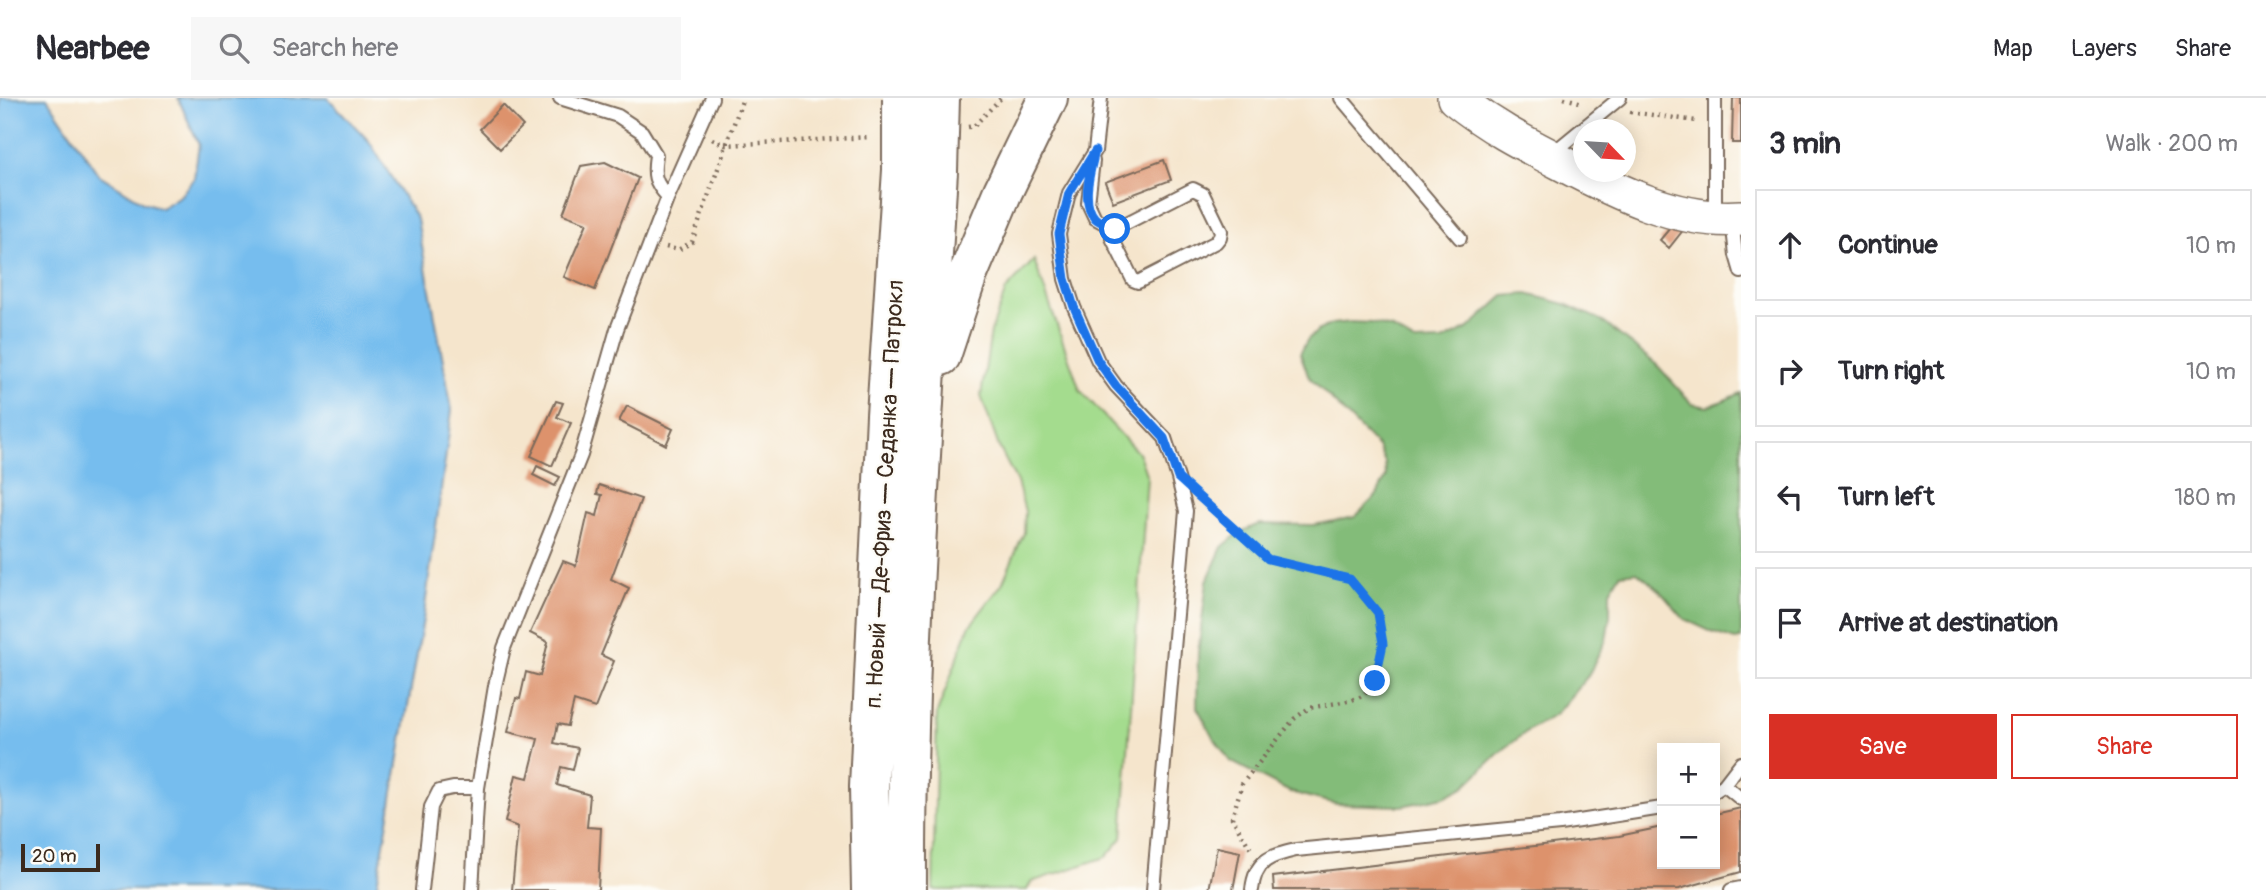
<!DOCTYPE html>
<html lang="en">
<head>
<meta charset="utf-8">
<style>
	:root { --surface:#fff; --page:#f7f7f7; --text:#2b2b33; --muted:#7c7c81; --line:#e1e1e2; --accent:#d93025 }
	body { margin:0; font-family:Pangolin,sans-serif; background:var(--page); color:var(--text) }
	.controls { position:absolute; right:21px; bottom:21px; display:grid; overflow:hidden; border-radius:0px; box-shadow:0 4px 18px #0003 }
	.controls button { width:63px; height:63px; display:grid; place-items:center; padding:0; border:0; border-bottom:2px solid var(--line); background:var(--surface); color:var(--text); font:35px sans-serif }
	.compass { position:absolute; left:1573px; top:21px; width:63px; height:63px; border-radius:50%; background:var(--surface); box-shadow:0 4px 18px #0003; rotate:115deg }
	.scale { position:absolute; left:21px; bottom:18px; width:79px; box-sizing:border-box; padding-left:7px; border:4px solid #3b2a1e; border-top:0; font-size:19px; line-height:24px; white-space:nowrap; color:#3b2a1e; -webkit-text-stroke:5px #fdfcf7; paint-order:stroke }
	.stop { position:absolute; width:21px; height:21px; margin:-16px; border:5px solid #1a73e8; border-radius:50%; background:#fff }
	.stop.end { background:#1a73e8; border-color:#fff; box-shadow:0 2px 7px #0008 }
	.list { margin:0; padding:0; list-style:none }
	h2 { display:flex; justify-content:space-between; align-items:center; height:91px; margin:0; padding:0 28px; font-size:30px }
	h2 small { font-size:23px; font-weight:400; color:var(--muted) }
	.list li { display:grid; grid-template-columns:46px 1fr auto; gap:21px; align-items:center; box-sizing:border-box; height:112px; margin:0 14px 14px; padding:0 14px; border:2px solid var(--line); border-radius:0px }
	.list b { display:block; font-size:26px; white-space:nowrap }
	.list em { font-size:23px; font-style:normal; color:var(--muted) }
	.actions { display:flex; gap:14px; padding:21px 28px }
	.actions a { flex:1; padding:16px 0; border:2px solid var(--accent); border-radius:0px; text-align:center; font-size:24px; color:var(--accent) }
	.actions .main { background:var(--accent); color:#fff }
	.icon { flex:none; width:38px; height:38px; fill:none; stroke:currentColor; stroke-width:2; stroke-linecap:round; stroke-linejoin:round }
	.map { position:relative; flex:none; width:1741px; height:792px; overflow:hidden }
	header { display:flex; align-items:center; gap:42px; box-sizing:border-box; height:98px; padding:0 35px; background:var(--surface); border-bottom:2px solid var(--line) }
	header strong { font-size:33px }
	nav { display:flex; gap:38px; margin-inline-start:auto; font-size:24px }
	.search { width:490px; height:63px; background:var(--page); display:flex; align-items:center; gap:18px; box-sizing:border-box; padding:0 24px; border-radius:0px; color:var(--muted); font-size:26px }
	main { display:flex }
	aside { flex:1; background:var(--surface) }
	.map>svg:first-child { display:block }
	.green { fill:#a4dc8e; stroke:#708356; stroke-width:2 }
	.forest { fill:#83bc79; stroke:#5f734c; stroke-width:2 }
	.water { fill:#76bdee; stroke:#587486; stroke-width:2 }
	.building { fill:#dd926c }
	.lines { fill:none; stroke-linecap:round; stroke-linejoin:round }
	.service-casing { stroke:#7c6b5b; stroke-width:16 }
	.secondary-casing { stroke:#7c6b5b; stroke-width:38 }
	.trunk-casing { stroke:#7c6b5b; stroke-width:42 }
	.path { stroke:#7c6b5b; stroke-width:4.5; stroke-dasharray:2 5; stroke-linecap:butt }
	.service { stroke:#fff; stroke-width:12 }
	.secondary { stroke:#fff; stroke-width:35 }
	.trunk { stroke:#fff; stroke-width:38 }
	.trunk-bridge-casing { stroke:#7c6b5b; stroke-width:42; stroke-linecap:butt }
	.trunk-bridge { stroke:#fff; stroke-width:38 }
	.route { stroke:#1a73e8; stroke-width:9 }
	.labels { text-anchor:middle; stroke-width:5; stroke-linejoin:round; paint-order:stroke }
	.street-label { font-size:23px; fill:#3b2a1e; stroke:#fdfcf7 }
</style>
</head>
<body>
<header>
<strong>Nearbee</strong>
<div class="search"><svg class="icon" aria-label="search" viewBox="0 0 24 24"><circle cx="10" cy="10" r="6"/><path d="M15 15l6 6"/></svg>Search here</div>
<nav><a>Map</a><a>Layers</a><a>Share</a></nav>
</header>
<main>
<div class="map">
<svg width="1741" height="792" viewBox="0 0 1741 792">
	<rect width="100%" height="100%" fill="#fdfcf7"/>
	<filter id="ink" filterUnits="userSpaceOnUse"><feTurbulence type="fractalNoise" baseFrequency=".0143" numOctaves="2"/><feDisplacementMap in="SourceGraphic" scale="14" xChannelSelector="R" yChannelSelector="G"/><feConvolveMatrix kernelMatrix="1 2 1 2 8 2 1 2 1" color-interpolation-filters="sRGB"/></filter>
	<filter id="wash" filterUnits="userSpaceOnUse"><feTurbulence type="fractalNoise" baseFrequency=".00686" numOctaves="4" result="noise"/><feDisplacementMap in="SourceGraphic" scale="28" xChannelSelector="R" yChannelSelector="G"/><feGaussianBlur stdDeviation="1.57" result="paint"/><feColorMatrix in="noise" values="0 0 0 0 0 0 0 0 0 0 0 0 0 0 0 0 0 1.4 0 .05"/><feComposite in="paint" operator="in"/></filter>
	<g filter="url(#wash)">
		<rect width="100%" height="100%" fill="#f5e5cc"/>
		<path class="green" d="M1034 162 1080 292 1139 356 1147 379 1122 740 1106 759 1031 784 1027 792H933L937 615 969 529 1002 486 1024 435 1025 413 1017 384 999 349 981 298 991 234 1006 192Z"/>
		<path class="forest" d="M1527 196 1565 206 1601 222 1657 267 1692 306 1708 309 1741 295V541L1735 542 1714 535 1684 521 1659 492 1637 474 1620 476 1610 493V518L1606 542 1588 578 1555 617 1530 631 1499 655 1464 689 1444 699 1402 708 1336 706 1290 694 1230 663 1212 637 1197 609 1198 554 1207 483 1222 449 1240 434 1259 426 1313 427 1355 419 1377 397 1386 379 1385 365 1378 349 1309 279 1300 255 1308 241 1319 232 1332 226 1351 224 1372 225 1391 230 1415 244 1442 243 1469 230 1504 198Z"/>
		<path class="water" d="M0 0H47L98 76 143 104 161 110 181 97 194 80 199 47 178 0H328L369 43 417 121 452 312 424 516 376 792H0Z"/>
		<g id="blocks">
			<path class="building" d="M1733 0H1741V45H1732Z
				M503 7 523 28 500 51 480 31Z
				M1164 62 1171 82 1113 104 1105 84Z
				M605 64 638 80 595 192 564 179 587 125 563 116 581 68Z
				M1675 124 1684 131 1669 150 1660 142Z
				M556 303 563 305 557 319 571 325 552 368 531 358Z
				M627 308 673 331 666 347 619 323Z
				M537 368 560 379 555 388 533 377Z
				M599 387 641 401 611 481 629 490 601 557 614 563 595 610 574 603 568 628 558 626 554 645 578 650 573 672 561 669 557 687 590 697 587 729 601 730 598 792H512L518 729 505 724 516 677 528 680 538 641 508 634 516 600 520 601 526 574 540 578 548 544 530 535 563 463 576 468 588 415 597 418 602 397 597 396Z
				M1741 710V774L1679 791 1274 792 1273 779 1619 738 1662 729V766H1715V716Z
				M1217 749 1240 754 1233 792H1209Z"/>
		</g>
	</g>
	<g filter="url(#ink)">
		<use href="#blocks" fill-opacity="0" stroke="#7c6b5b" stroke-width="2"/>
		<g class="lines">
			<defs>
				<path id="service" d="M560 0 618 18 642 34 656 57C653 77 654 84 668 99
					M1101 0 1095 53 1069 95 1059 136 1065 181 1074 209 1098 263 1116 288 1165 340 1178 380 1186 413 1153 792
					M1341 0 1460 140
					M1715 0V116
					M1553 55 1620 0
					M1093 63 1088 105 1095 120 1115 131 1193 91 1203 96 1221 133 1220 139 1216 144 1138 184 1133 182 1112 140 1115 131
					M1732 122 1736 157 1741 174
					M1724 687 1741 701
					M1715 693 1724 687 1741 665
					M422 792 431 709 439 693 453 690H478L495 588 504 550 581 357 617 231 668 99 712 0
					M472 792 478 690
					M1252 792C1255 762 1270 758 1296 752L1560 726 1662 710
					M1731 792 1741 790"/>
				<path id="secondary" d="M1455 0C1490 28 1521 44 1560 64 1615 93 1677 125 1741 120"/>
				<path id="trunk" d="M941 258 968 176 1003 93 1048 0
					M871 792 869 689 886 317 902 72
					M907 792C906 552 924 312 938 73"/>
			</defs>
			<use href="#service" class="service-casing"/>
			<use href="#secondary" class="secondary-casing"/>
			<use href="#trunk" class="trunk-casing"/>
			<path class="path" d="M1564 0 1583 5
				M1630 14 1697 23
				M968 29 974 28 1001 0
				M712 41 725 47 870 39
				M666 149 678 152 692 144 743 0
				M1202 402 1268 462 1350 481 1378 515 1383 546 1375 583 1363 598 1348 603 1309 610 1294 621 1242 686 1232 720 1252 753"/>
			<use href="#service" class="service"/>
			<use href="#secondary" class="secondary"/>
			<use href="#trunk" class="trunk"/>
			<defs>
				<path id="trunk-bridge" d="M902 0V72
					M938 73 940 0"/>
			</defs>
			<use href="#trunk-bridge" class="trunk-bridge-casing"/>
			<use href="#trunk-bridge" class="trunk-bridge"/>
		</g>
	</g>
	<g class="lines" filter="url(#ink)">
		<path class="route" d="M1115 131C1109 128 1099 124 1095 120 1080 104 1091 71 1095 53L1069 95 1059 136 1065 181 1074 209 1098 263 1116 288 1164 340 1178 380 1268 461 1350 481 1378 515 1383 546 1375 583"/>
	</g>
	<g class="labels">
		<g class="street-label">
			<text transform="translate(884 396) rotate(-87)" y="8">п. Новый — Де-Фриз — Седанка — Патрокл</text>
		</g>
	</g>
</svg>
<div class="controls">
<button>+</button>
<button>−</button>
</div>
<svg class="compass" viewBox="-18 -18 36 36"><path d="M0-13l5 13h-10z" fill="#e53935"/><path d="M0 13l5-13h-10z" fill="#7c7c81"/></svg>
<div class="scale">20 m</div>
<div class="stop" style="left:1115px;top:131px"></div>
<div class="stop end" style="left:1375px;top:583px"></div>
</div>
<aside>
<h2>3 min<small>Walk · 200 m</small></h2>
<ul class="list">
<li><svg class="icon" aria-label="ahead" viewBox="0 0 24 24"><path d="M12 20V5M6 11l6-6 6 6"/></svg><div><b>Continue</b></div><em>10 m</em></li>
<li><svg class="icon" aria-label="right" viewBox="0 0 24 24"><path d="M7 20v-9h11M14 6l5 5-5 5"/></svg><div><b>Turn right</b></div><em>10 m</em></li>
<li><svg class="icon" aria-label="left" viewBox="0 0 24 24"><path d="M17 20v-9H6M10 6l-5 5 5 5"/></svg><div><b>Turn left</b></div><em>180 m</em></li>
<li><svg class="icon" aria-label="arrive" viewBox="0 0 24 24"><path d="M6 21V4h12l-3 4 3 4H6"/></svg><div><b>Arrive at destination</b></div></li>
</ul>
<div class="actions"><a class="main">Save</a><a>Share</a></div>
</aside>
</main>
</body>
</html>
